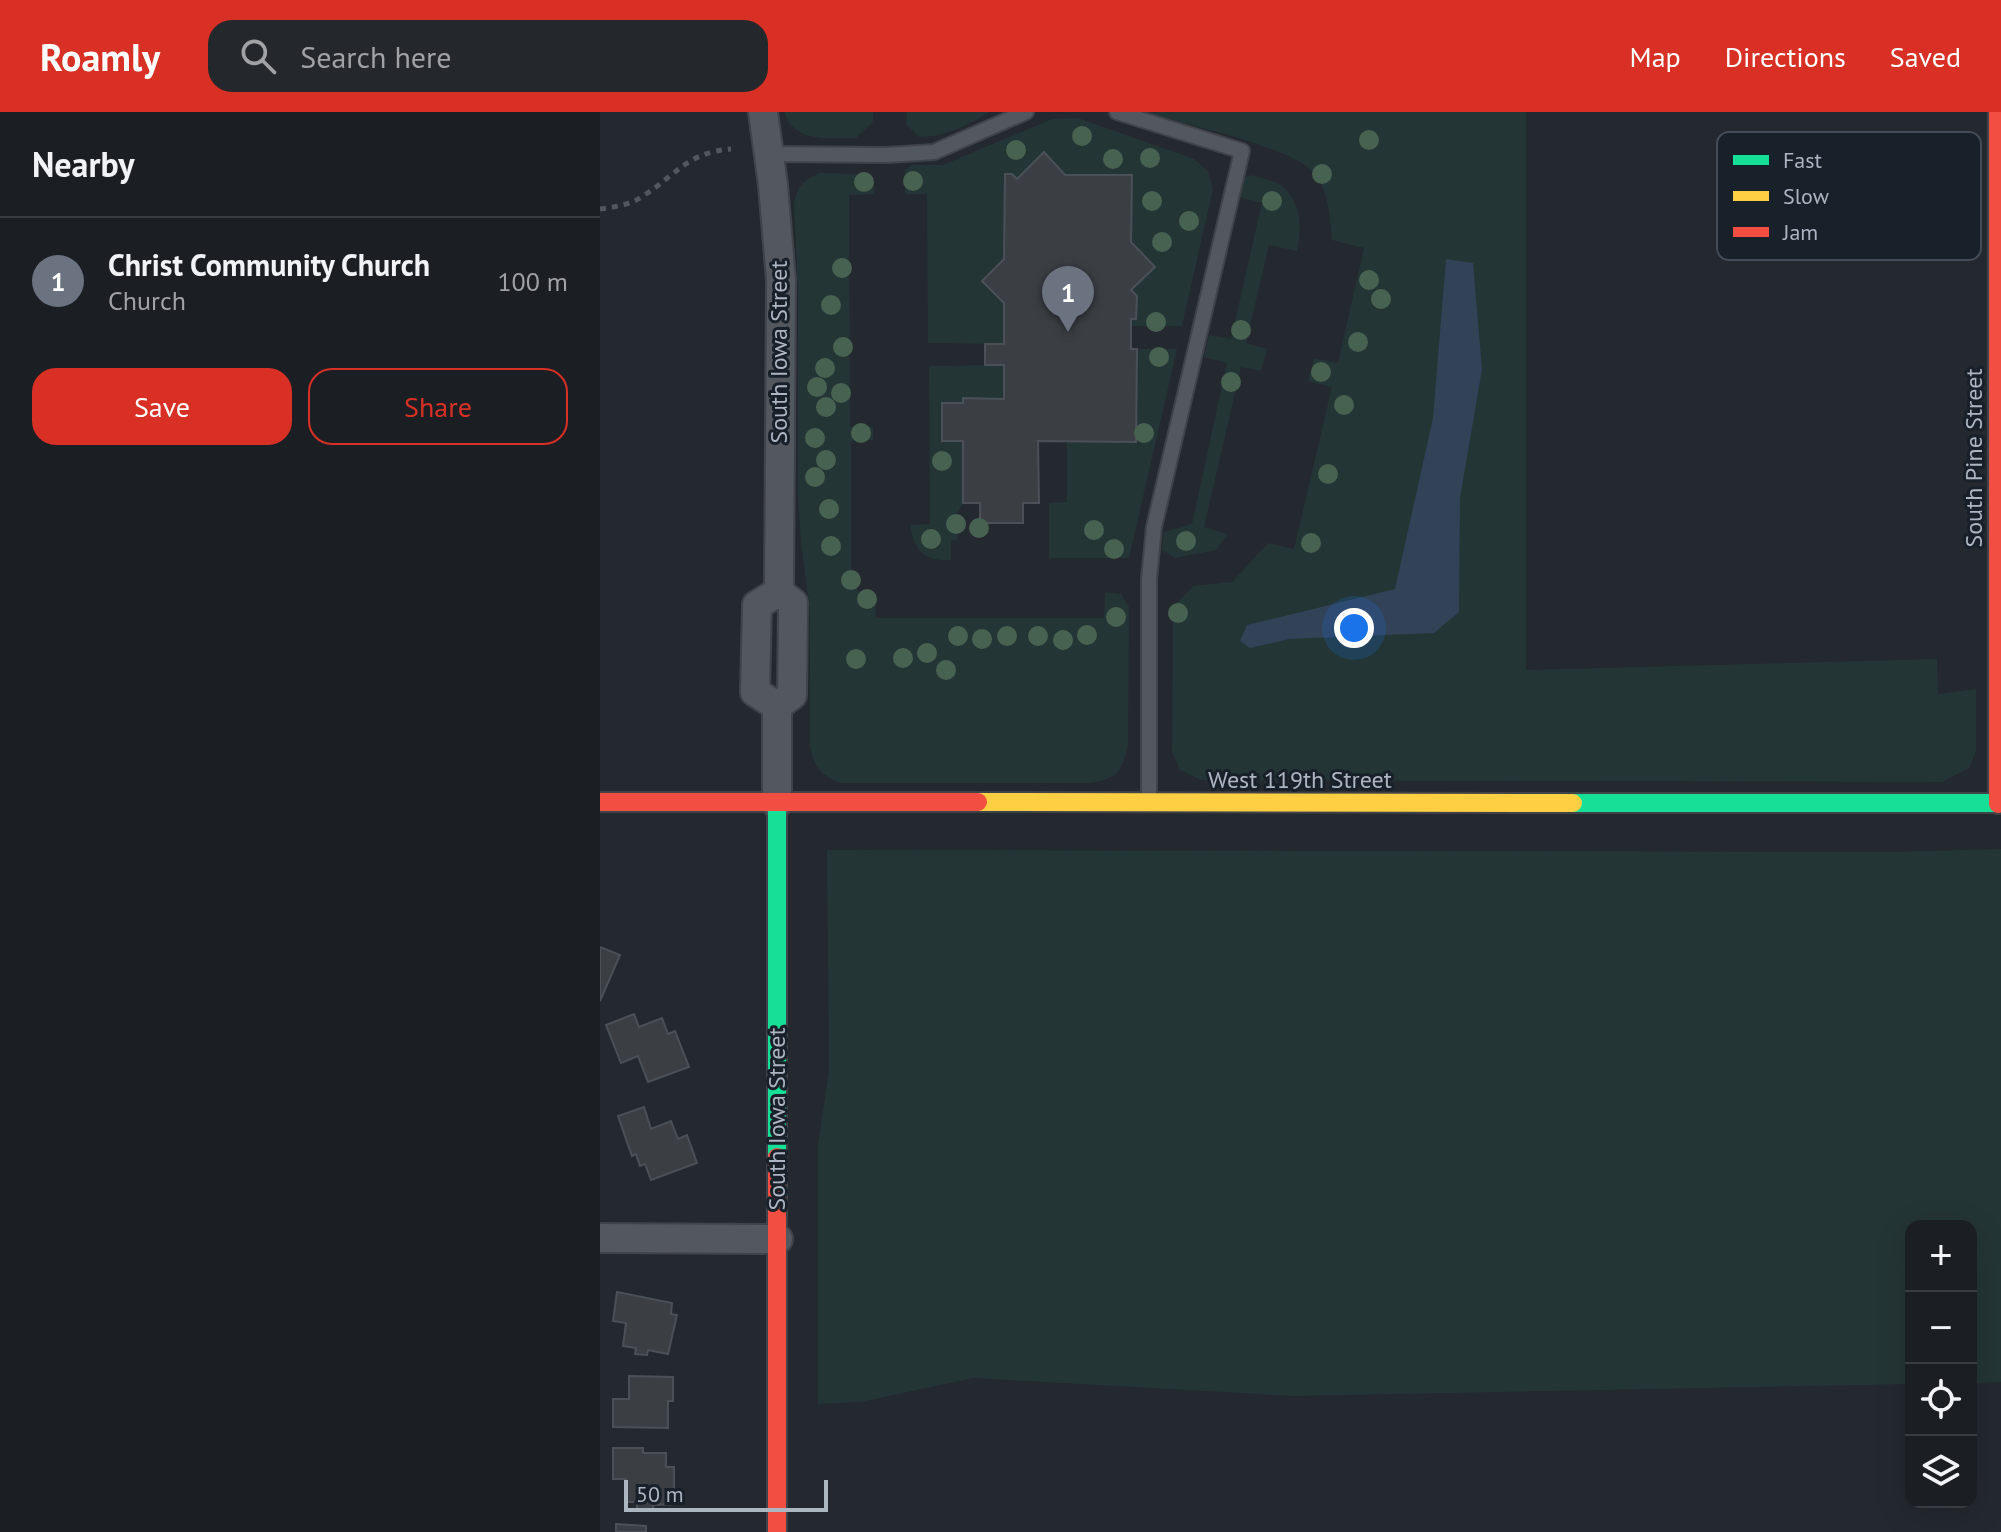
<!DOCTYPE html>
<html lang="en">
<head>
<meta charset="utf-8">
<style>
	:root { --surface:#1b1f23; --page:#24272b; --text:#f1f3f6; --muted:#a0a2a6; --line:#393d41; --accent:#d93025 }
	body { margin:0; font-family:"PT Sans",sans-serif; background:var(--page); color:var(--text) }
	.controls { position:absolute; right:24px; bottom:24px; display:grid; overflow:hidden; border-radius:16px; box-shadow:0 8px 32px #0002 }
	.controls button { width:72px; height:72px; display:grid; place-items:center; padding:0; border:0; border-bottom:2px solid var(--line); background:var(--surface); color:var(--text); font:40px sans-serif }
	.scale { position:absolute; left:24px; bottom:20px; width:204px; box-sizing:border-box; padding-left:8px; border:4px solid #acb5c2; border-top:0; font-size:22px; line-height:28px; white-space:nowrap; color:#acb5c2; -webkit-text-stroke:6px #182029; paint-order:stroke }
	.you { position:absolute; left:754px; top:516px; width:28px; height:28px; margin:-20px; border:6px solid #fff; border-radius:50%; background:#1a73e8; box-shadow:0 0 0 12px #1a73e833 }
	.badge { display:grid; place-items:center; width:52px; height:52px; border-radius:50%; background:var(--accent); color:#fff; font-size:26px; font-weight:700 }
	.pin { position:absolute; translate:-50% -66px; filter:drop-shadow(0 2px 4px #0008) }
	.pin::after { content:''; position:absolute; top:42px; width:28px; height:24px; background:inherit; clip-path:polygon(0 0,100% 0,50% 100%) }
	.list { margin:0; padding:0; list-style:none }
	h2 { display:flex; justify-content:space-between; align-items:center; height:104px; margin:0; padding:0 32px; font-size:34px }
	h2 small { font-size:26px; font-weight:400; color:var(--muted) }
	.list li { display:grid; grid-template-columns:52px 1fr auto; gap:24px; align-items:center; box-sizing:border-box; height:128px; padding:0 32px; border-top:2px solid var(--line) }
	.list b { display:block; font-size:30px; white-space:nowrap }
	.list p { margin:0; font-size:26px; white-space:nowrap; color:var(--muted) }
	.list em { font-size:26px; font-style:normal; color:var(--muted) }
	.actions { display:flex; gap:16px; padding:24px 32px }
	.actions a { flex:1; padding:18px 0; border:2px solid var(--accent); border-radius:24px; text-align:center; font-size:28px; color:var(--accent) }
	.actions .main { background:var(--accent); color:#fff }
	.icon { flex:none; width:44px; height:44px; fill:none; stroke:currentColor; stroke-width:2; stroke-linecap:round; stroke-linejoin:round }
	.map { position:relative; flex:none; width:1401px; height:1420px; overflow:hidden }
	header { display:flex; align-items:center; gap:48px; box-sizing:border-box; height:112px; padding:0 40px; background:var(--accent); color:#fff }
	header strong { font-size:38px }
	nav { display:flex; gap:44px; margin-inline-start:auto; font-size:28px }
	.search { width:560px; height:72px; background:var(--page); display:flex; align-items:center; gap:20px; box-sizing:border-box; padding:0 28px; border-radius:24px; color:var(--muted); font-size:30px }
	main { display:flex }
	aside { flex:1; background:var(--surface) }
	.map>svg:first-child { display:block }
	.green { fill:#243536 }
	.water { fill:#324257 }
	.building { fill:#3b3f44; stroke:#4b5058; stroke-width:2 }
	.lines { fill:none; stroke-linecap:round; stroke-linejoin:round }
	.lane-casing { stroke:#404348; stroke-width:18 }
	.street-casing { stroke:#404348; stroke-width:32 }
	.fast-casing { stroke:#404348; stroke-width:22 }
	.slow-casing { stroke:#404348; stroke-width:22 }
	.jam-casing { stroke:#404348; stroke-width:22 }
	.path { stroke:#51575c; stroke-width:5; stroke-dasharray:6 6; stroke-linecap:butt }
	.lane { stroke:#53575e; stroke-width:14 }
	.street { stroke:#53575e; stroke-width:28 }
	.fast { stroke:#16e098; stroke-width:18 }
	.slow { stroke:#ffcf43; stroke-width:18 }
	.jam { stroke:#f24e42; stroke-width:18 }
	.tree { fill:#486251 }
	.labels { text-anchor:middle; stroke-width:6; stroke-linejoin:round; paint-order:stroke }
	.street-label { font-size:24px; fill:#acb5c2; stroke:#182029 }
	.key { fill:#182029; stroke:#444d57; stroke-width:2 }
	.key-label { font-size:22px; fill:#acb5c2 }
</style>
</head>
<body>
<header>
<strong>Roamly</strong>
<div class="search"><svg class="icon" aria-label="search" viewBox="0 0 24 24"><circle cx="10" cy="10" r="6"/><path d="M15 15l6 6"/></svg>Search here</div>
<nav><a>Map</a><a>Directions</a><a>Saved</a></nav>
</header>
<main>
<aside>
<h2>Nearby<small></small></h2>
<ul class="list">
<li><span class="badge" style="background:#6b7280">1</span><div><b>Christ Community Church</b><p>Church</p></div><em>100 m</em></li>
</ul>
<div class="actions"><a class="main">Save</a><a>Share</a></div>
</aside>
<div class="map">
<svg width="1401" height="1420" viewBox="0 0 1401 1420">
	<rect width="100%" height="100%" fill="#24292f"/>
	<path class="green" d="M184 0H273V10L256 26C229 26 194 31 184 0Z
		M307 0H389C366 14 346 25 319 25L306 12Z
		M541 0H926V558L1337 547 1338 582 1376 577V639L1369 656 1342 670 601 668 580 658 572 640 573 495 593 474 632 470 668 431 694 437 732 275 708 269 714 246 738 251 764 136 732 128C730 105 729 81 715 62 695 35 577 10 541 0Z
		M478 6 594 47 608 59 613 77 582 214H531V207L536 206 537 184 531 178 555 155 531 130 532 63H465L444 41 417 67 412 62H405L404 147 382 169 404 191V232L328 231 327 82H305V58L313 53H343L452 7Z
		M220 61 263 62 274 70V82L249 83 250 315H273V328L251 329V464H257V480L275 481 276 506H504L505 480 521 482 529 495 528 633C522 660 518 666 490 671H241C221 663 214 656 210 634V500L201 430 198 384V178L194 94C196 76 203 68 220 61Z
		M651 63C660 66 674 68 682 74 702 91 702 116 697 139L669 133 646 231 667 237 661 259 641 255 604 415 628 422 616 438 575 446 562 438 564 420 592 412 627 251 604 245 609 223 631 227 662 91 639 85 643 67Z
		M537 237H577L529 446H449V391L467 390V329H536Z
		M404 253V287L363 286V291L342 292V329H363V391L357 402V428H351V448C322 449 315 438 310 413L330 412 329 254Z
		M1401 737V1270L1371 1271V1114H1311V1272L694 1284 373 1266 261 1290 218 1292V1032L229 958 227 738 1289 740Z"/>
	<path class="water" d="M846 147 873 151 882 257 860 386 859 500 834 521 689 527 650 536 640 529 647 513 795 477 833 306Z"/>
	<path class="building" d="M444 40 465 63H532L531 130 555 155 531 178 537 184 536 207H531V237H537L536 330 438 329 439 391H423V411H380V391H363V329H342V291H363V286L404 287V253H385V232H404V191L382 169 404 147 405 62H412L417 67Z
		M0 835 20 843 0 889Z
		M34 902 39 915 62 906 68 922 75 919 89 955 48 970 38 944 21 951 6 913Z
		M44 995 51 1017 71 1009 78 1027 87 1023 97 1051 51 1068 45 1052 40 1054 36 1042 32 1044 18 1004Z
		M17 1180 72 1191 71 1202 77 1203 68 1242 48 1238 47 1243 35 1242 36 1236 23 1234 26 1211 13 1209Z
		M29 1264 73 1265V1289H68V1316L13 1315V1287H29Z
		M13 1336H43V1341H66V1355H74V1392L53 1393V1397H37V1390H26V1367H13Z
		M16 1412 46 1414V1420H16Z"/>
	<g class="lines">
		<defs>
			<path id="lane" d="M517 0 642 39 554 415 549 467V688
				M169 42 287 43 334 40 426 0"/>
			<path id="street" d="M163 0 173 73 181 168 179 480
				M177 594 155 580 157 493 179 480
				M177 594 192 583 193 491 179 480
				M177 692V594
				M0 1126 178 1127"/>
			<path id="fast" d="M973 691H1401
				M177 692V1045"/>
			<path id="slow" d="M378 690 973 691"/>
			<path id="jam" d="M1398 0V692
				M0 690H378
				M177 1045V1420"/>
		</defs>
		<use href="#lane" class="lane-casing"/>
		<use href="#street" class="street-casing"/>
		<use href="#fast" class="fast-casing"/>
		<use href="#slow" class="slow-casing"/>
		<use href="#jam" class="jam-casing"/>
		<path class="path" d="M0 97C15 95 30 93 43 84 76 63 88 40 131 37"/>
		<use href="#lane" class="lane"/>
		<use href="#street" class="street"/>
		<use href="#fast" class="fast"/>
		<use href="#slow" class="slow"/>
		<use href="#jam" class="jam"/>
	</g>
	<g class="tree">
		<circle cx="482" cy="24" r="10"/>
		<circle cx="769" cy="28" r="10"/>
		<circle cx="416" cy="38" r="10"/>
		<circle cx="550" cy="46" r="10"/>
		<circle cx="513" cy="47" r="10"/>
		<circle cx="722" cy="62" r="10"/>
		<circle cx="313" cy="69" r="10"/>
		<circle cx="264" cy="70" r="10"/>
		<circle cx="552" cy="89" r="10"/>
		<circle cx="672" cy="89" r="10"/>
		<circle cx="589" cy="109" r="10"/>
		<circle cx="562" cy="130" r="10"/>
		<circle cx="242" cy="156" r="10"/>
		<circle cx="769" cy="168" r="10"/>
		<circle cx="781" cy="187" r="10"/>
		<circle cx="231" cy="193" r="10"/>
		<circle cx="556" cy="210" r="10"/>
		<circle cx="641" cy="218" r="10"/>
		<circle cx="758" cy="230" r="10"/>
		<circle cx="243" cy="235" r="10"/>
		<circle cx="559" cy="245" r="10"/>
		<circle cx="225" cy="256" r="10"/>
		<circle cx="721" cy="260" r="10"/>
		<circle cx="631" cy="270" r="10"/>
		<circle cx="217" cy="275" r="10"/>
		<circle cx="241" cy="281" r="10"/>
		<circle cx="744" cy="293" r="10"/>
		<circle cx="226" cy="295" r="10"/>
		<circle cx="261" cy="321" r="10"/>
		<circle cx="544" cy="321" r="10"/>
		<circle cx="215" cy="326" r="10"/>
		<circle cx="226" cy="348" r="10"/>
		<circle cx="342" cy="349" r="10"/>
		<circle cx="728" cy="362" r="10"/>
		<circle cx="215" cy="365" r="10"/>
		<circle cx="229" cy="397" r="10"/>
		<circle cx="356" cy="412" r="10"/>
		<circle cx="379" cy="416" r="10"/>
		<circle cx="494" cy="418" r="10"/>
		<circle cx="331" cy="427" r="10"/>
		<circle cx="586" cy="429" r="10"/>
		<circle cx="711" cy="431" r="10"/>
		<circle cx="231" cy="434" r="10"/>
		<circle cx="514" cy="437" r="10"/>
		<circle cx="251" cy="468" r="10"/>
		<circle cx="267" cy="487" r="10"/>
		<circle cx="578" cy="501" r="10"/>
		<circle cx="516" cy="505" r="10"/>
		<circle cx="487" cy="523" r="10"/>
		<circle cx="358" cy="524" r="10"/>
		<circle cx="407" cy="524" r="10"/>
		<circle cx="438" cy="524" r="10"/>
		<circle cx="382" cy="527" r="10"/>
		<circle cx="463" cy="528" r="10"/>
		<circle cx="327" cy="541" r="10"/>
		<circle cx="303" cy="546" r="10"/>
		<circle cx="256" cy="547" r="10"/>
		<circle cx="346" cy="558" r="10"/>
	</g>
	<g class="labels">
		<g class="street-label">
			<text transform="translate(179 240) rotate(-90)" y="8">South Iowa Street</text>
			<text transform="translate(1374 346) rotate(-90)" y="8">South Pine Street</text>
			<text x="700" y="676">West 119th Street</text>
			<text transform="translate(177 1007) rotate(-90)" y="8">South Iowa Street</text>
		</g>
	</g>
	<rect x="1117" y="20" width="264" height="128" rx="12" class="key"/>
	<rect x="1133" y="43" width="36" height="10" fill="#16e098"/>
	<rect x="1133" y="79" width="36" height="10" fill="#ffcf43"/>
	<rect x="1133" y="115" width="36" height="10" fill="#f24e42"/>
	<g class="key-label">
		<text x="1183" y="56">Fast</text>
		<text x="1183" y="92">Slow</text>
		<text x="1183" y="128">Jam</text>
	</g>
</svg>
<div class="controls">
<button>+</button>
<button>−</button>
<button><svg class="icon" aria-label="locate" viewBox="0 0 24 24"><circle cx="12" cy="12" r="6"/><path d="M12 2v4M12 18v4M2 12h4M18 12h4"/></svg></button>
<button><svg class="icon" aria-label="layers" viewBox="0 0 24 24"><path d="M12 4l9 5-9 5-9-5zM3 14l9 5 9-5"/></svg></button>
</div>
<div class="scale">50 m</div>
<div class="you"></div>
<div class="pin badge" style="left:468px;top:220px;background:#6b7280">1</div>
</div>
</main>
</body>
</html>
